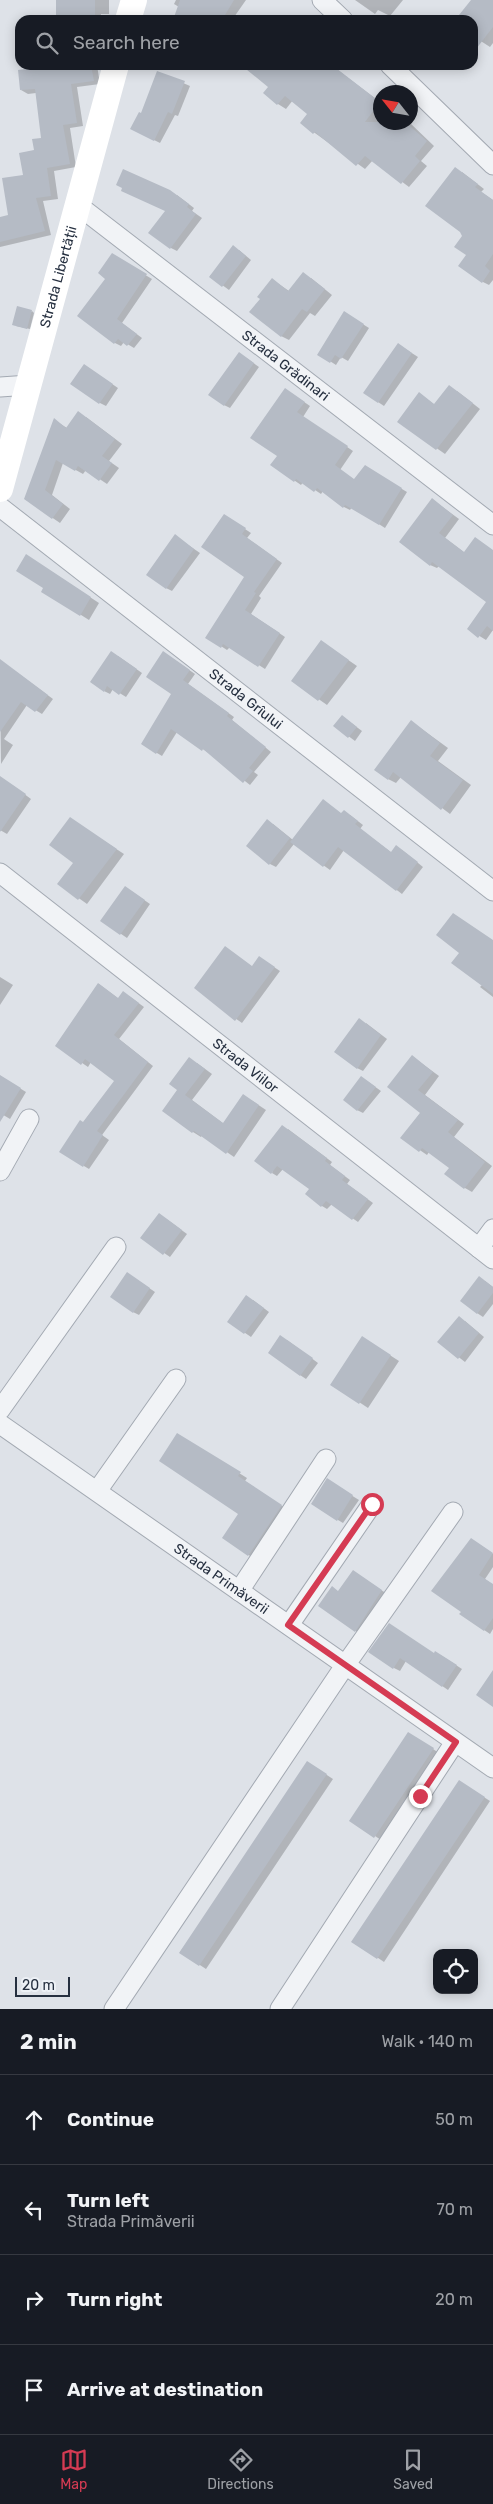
<!DOCTYPE html>
<html lang="en">
<head>
<meta charset="utf-8">
<style>
	:root { --surface:#171b24; --page:#242831; --text:#f1f3f6; --muted:#9ea1a6; --line:#363941; --accent:#d53b53 }
	body { margin:0; font-family:Rubik,sans-serif; background:var(--page); color:var(--text) }
	.controls { position:absolute; right:15px; bottom:15px; display:grid; overflow:hidden; border-radius:10px; box-shadow:0 2px 12px #0003 }
	.controls button { width:45px; height:45px; display:grid; place-items:center; padding:0; border:0; border-bottom:1px solid var(--line); background:var(--surface); color:var(--text); font:25px sans-serif }
	.compass { position:absolute; left:373px; top:85px; width:45px; height:45px; border-radius:50%; background:var(--surface); box-shadow:0 2px 12px #0003; rotate:301deg }
	.scale { position:absolute; left:15px; bottom:12px; width:55px; box-sizing:border-box; padding-left:5px; border:2px solid #263040; border-top:0; font-size:14px; line-height:18px; white-space:nowrap; color:#263040; -webkit-text-stroke:4px #edf1f6; paint-order:stroke }
	.stop { position:absolute; width:15px; height:15px; margin:-11px; border:4px solid #d53b53; border-radius:50%; background:#fff }
	.stop.end { background:#d53b53; border-color:#fff; box-shadow:0 1px 5px #0008 }
	.list { margin:0; padding:0; list-style:none }
	h2 { display:flex; justify-content:space-between; align-items:center; height:65px; margin:0; padding:0 20px; font-size:21px }
	h2 small { font-size:16px; font-weight:400; color:var(--muted) }
	.list li { display:grid; grid-template-columns:32px 1fr auto; gap:15px; align-items:center; box-sizing:border-box; height:90px; padding:0 20px; border-top:1px solid var(--line) }
	.list b { display:block; font-size:19px; white-space:nowrap }
	.list p { margin:0; font-size:16px; white-space:nowrap; color:var(--muted) }
	.list em { font-size:16px; font-style:normal; color:var(--muted) }
	.icon { flex:none; width:28px; height:28px; fill:none; stroke:currentColor; stroke-width:2; stroke-linecap:round; stroke-linejoin:round }
	.map { position:relative; flex:none; width:493px; height:2009px; overflow:hidden }
	.search { position:absolute; background:var(--surface); box-shadow:0 2px 12px #0003; left:15px; right:15px; top:15px; height:55px; display:flex; align-items:center; gap:12px; box-sizing:border-box; padding:0 18px; border-radius:15px; color:var(--muted); font-size:19px }
	.sheet { height:425px; background:var(--surface) }
	nav { display:flex; justify-content:space-around; align-items:center; box-sizing:border-box; height:70px; border-top:1px solid var(--line); background:var(--surface); font-size:14px; color:var(--muted) }
	nav a { display:grid; justify-items:center; gap:2px }
	nav .on { color:var(--accent) }
	.map>svg:first-child { display:block }
	.shadow { fill:#0003 }
	.building { fill:#b5bbc5 }
	.lines { fill:none; stroke-linecap:round; stroke-linejoin:round }
	.minor-casing { stroke:#a3a9b2; stroke-width:21 }
	.minor { stroke:#f1f3f6; stroke-width:19 }
	.secondary { stroke:#fff; stroke-width:26 }
	.route { stroke:#d53b53; stroke-width:6 }
	.labels { text-anchor:middle; stroke-width:4; stroke-linejoin:round; paint-order:stroke }
	.street-label { font-size:14px; fill:#263040; stroke:#edf1f6 }
</style>
</head>
<body>
<div class="map">
<svg width="493" height="2009" viewBox="0 0 493 2009">
	<rect width="100%" height="100%" fill="#dee2e8"/>
	<path class="shadow" d="M57 0H109V14H101L100 20H58Z
		M176 0H246L232 20 224 16 213 20H174L179 7 174 4Z
		M355 0H403L390 16 378 10 375 14Z
		M472 0H493V43L490 47 473 36V20H457Z
		M40 65H97L100 84 77 87 83 126 70 128 76 167 54 171 58 199 43 201 51 235 0 247V218L9 216 24 176 43 139 36 93 28 94 21 90 41 68Z
		M243 65H331L380 102V122H409L434 146 421 161 427 166 409 187 373 160 365 169 301 123 309 114 293 100 286 109 278 104 265 92 270 87Z
		M158 72 190 86 178 116 175 115 160 143 138 132 141 115Z
		M462 172 484 189 481 192 493 200V280L489 285 483 282 468 255 464 236Z
		M177 195 194 208 192 211 202 218 177 251 171 248 167 211Z
		M239 250 251 260 229 290 210 276Z
		M112 255 152 279 122 323 142 338 134 348 124 342 121 346 115 343 107 278Z
		M311 278 332 295 315 316 310 313 289 340 281 336 262 299 273 280 289 291Z
		M32 311 34 313 30 329 16 326Z
		M345 313 369 328 348 361 341 357 336 365 319 354Z
		M404 348 418 357 384 406 378 402Z
		M245 357 259 367 230 408 224 405Z
		M90 369 118 388 106 406 100 403Z
		M457 391 480 409 445 454 399 422 420 394 435 405Z
		M291 393 310 406 303 417 353 451 340 470 355 481 365 467 407 492 385 528 352 507 350 510 344 507 323 491 321 494 303 482 301 485 272 465 279 456Z
		M86 417 122 444 109 461 119 468 107 484 86 470 83 474 63 463 52 495 70 509 60 523 25 499 54 420 67 428Z
		M433 500 459 519 445 538 465 553 493 551V630L486 640 468 629 488 601 439 566 437 568 430 565Z
		M230 519 251 533 247 538 282 563 259 596 261 598 251 614 285 637 265 669 230 647 227 650 207 637 246 577Z
		M181 540 200 553 172 591 166 588Z
		M35 561 99 603 89 620 43 591 45 588Z
		M322 642 357 666 327 705 293 681Z
		M118 656 142 673 126 697 113 689 110 694 104 691Z
		M169 656 195 674 188 684 234 717 232 720 271 752 254 772 258 775 250 785 209 753 177 732 162 756 142 744 173 694Z
		M15 671 53 699 42 714 27 705 4 739 13 745 1 764 0 681Z
		M342 716 362 731 355 741 335 726Z
		M419 727 448 748 438 761 471 785 450 814 401 777 396 783 388 779Z
		M12 785 31 799 7 834 0 830V791Z
		M350 815 363 825 360 829 392 853 402 850 423 867 402 894 344 850 330 870 294 844 276 867 270 864 273 824 293 840Z
		M78 824 124 854 87 904 59 884 75 862Z
		M131 891 150 904 127 938 102 921Z
		M493 941V997L480 987 482 985 461 952Z
		M265 961 280 971 242 1023 222 1009 253 967Z
		M0 977 13 985 0 1005Z
		M99 984 119 999 129 996 144 1007 119 1039 153 1066 102 1135 109 1140 89 1169 84 1166 83 1123 116 1080 91 1062 88 1067 57 1046Z
		M366 1023 387 1039 363 1071 357 1068Z
		M413 1057 439 1076 425 1095 464 1124 454 1137 492 1166 472 1192 465 1188 451 1168 429 1152 427 1155 402 1138 421 1112Z
		M197 1063 212 1074 192 1100 224 1124 251 1100 266 1110 234 1157 202 1135 201 1137 193 1132 164 1110Z
		M0 1076 26 1092 10 1119 0 1113Z
		M367 1081 381 1091 363 1113 357 1110Z
		M288 1129 332 1162 330 1165 350 1180 347 1184 373 1203 358 1222 332 1204 327 1209 322 1206 307 1194 310 1189 283 1169 277 1176 272 1173Z
		M165 1218 187 1234 170 1257 142 1238Z
		M133 1277 155 1292 139 1315 133 1312Z
		M485 1281 493 1287V1304L483 1317 477 1313Z
		M253 1300 269 1312 251 1337 229 1322Z
		M465 1321 484 1337 465 1362 439 1342Z
		M287 1340 318 1363 306 1379 300 1375Z
		M371 1343 399 1361 368 1408 359 1402Z
		M178 1435 247 1478 245 1481 289 1511 256 1560 224 1538 240 1514Z
		M333 1484 359 1500 343 1523 338 1520Z
		M477 1543 493 1554V1567L485 1579 493 1585V1629L490 1634 461 1614Z
		M362 1577 390 1596 364 1636 356 1631 339 1592Z
		M395 1628 434 1654 442 1656 462 1669 448 1690 406 1661 400 1671 394 1668Z
		M415 1737 439 1753 381 1840 375 1836Z
		M313 1766 333 1779 206 1969 180 1952Z
		M465 1785 490 1801 384 1962 353 1941Z"/>
	<path class="building" d="M56 0H95V20H56Z
		M180 0H234L222 20H173Z
		M471 0H493V27L473 53V20H455Z
		M39 65H91L94 81 71 84 77 123 63 125 70 164 47 168 51 196 36 198 45 231 0 242V217L8 215 2 178 23 175 19 153 34 150 32 139 41 138 35 89 20 90 18 70 39 67Z
		M241 65H332L380 102 365 122H405L427 141 415 156 420 161 401 184 365 156 356 166 315 132 313 134 300 123 307 114 285 96 277 105 263 93 268 87Z
		M157 71 185 81 172 114 168 112 154 141 130 129 139 112 141 113Z
		M455 167 478 184 475 187 493 200V254L485 266 490 271 482 283 458 266 466 255 454 247 462 236 460 232 425 206Z
		M123 169 170 190 189 204 187 207 196 214 170 249 148 233 165 211 121 191 122 188 116 185Z
		M233 245 246 256 222 287 209 277Z
		M112 253 147 274 117 319 137 334 127 346 118 339 114 344 77 316 105 279 98 273Z
		M303 272 325 289 307 312 302 309 281 337 249 312 260 299 257 297 272 278 288 291Z
		M17 306 32 310 27 329 12 325Z
		M344 311 364 324 341 359 335 355 330 363 317 355Z
		M398 343 412 353 378 403 363 393Z
		M239 352 254 363 224 406 208 395Z
		M84 364 113 384 99 404 70 384Z
		M449 385 473 403 436 450 397 422 419 392 434 404Z
		M285 388 305 402 297 412 348 446 335 465 354 479 365 465 402 488 379 525 345 505 343 508 317 488 314 492 296 479 294 482 270 465 277 456 250 438Z
		M78 411 115 439 102 456 112 463 99 481 78 466 75 471 56 460 45 490 63 504 52 519 24 499 54 418 66 428Z
		M432 498 453 515 439 533 464 552 475 537 493 550V631L487 626 478 638 467 629 486 602 432 562 430 566 399 542Z
		M224 514 246 528 242 534 277 559 254 592 256 593 245 610 280 633 258 667 223 644 221 648 205 638 244 577 201 547Z
		M175 534 194 549 166 589 146 575Z
		M26 554 91 597 80 616 41 592 43 588 16 571Z
		M321 640 349 660 318 701 291 681Z
		M111 651 137 669 119 695 107 686 104 692 90 682Z
		M163 651 190 670 183 680 229 713 227 716 266 747 249 768 253 771 243 783 203 749 202 751 171 729 156 754 141 744 171 694 146 677Z
		M0 659 48 695 35 712 21 702 0 732Z
		M342 715 357 727 348 738 333 726Z
		M411 720 440 743 430 756 463 780 441 810 393 772 388 780 374 770Z
		M0 776 26 794 0 832Z
		M323 799 341 813 344 810 358 821 355 824 391 852 396 845 418 862 396 891 338 847 323 867 290 842Z
		M70 817 117 849 78 900 57 884 73 863 49 845Z
		M267 819 290 838 269 865 246 846Z
		M125 886 145 900 120 935 100 921Z
		M453 913 493 940V994L451 963 459 953 436 935Z
		M225 946 252 966 259 956 275 967 235 1021 194 988Z
		M98 983 118 998 123 991 139 1003 114 1035 148 1062 97 1131 103 1135 83 1167 59 1152 80 1120 83 1122 114 1081 85 1059 81 1065 55 1046Z
		M359 1018 381 1035 357 1069 334 1052Z
		M412 1055 433 1072 418 1090 458 1120 448 1132 485 1162 464 1189 444 1174 449 1168 422 1148 419 1152 400 1138 420 1113 387 1087Z
		M189 1057 205 1069 185 1095 223 1123 243 1094 259 1105 226 1154 194 1131 192 1133 162 1111 177 1090 169 1084Z
		M0 1075 21 1088 0 1122Z
		M361 1076 376 1087 357 1111 343 1100Z
		M282 1125 327 1158 325 1161 345 1176 342 1180 368 1199 352 1220 326 1201 321 1207 305 1194 309 1189 277 1166 271 1174 254 1161Z
		M159 1213 182 1230 163 1255 140 1238Z
		M127 1272 150 1288 133 1313 110 1297Z
		M479 1276 493 1287V1293L477 1314 460 1301Z
		M246 1295 264 1308 244 1334 227 1322Z
		M459 1316 479 1333 458 1359 437 1342Z
		M280 1335 313 1358 300 1376 268 1353Z
		M362 1336 391 1355 359 1404 330 1385Z
		M177 1433 241 1472 238 1476 282 1505 248 1556 222 1538 238 1514 159 1461Z
		M327 1478 353 1495 337 1521 311 1504Z
		M471 1538 493 1553 479 1575 493 1584V1618L484 1631 459 1614 461 1612 431 1591Z
		M353 1570 382 1590 355 1632 318 1606 332 1586 338 1591Z
		M389 1623 434 1653 435 1651 457 1665 442 1687 400 1658 393 1669 368 1652Z
		M493 1670V1707L476 1695Z
		M408 1732 434 1748 374 1838 349 1821Z
		M307 1761 327 1774 199 1966 179 1953Z
		M459 1780 485 1797 377 1959 351 1942Z"/>
	<g class="lines">
		<defs>
			<g id="minor">
				<path d="M322 0 343 20"/>
				<path d="M390 65 493 165"/>
				<path id="s1" d="M79 206 493 525"/>
				<path d="M0 387 29 385"/>
				<path id="s2" d="M0 507 493 891"/>
				<path id="s3" d="M0 873 493 1259"/>
				<path d="M0 1171 29 1119"/>
				<path d="M479 1248 493 1229"/>
				<path d="M0 1410 116 1247"/>
				<path id="s4" d="M0 1424 493 1768"/>
				<path d="M97 1491 176 1379"/>
				<path d="M239 1591 326 1459"/>
				<path d="M289 1625 372 1504"/>
				<path d="M114 2009 346 1664 453 1512"/>
				<path d="M280 2009 455 1742"/>
			</g>
		</defs>
		<use href="#minor" class="minor-casing"/>
		<use href="#minor" class="minor"/>
		<g class="secondary">
			<path d="M128 20 134 0"/>
			<path id="s5" d="M0 489 116 65"/>
		</g>
	</g>
	<g class="lines">
		<path class="route" d="M372 1504 288 1625 456 1742 420 1796"/>
	</g>
	<g class="labels">
		<g class="street-label">
			<text dy="5" stroke="none"><textPath href="#s5" startOffset="220">Strada Libertății</textPath></text>
			<text dy="5" stroke="none"><textPath href="#s1" startOffset="261">Strada Grădinari</textPath></text>
			<text dy="5" stroke="none"><textPath href="#s2" startOffset="312">Strada Grîului</textPath></text>
			<text dy="5" stroke="none"><textPath href="#s3" startOffset="312">Strada Viilor</textPath></text>
			<text dy="5" stroke="none"><textPath href="#s4" startOffset="270">Strada Primăverii</textPath></text>
		</g>
	</g>
</svg>
<div class="controls">
<button><svg class="icon" aria-label="locate" viewBox="0 0 24 24"><circle cx="12" cy="12" r="6"/><path d="M12 2v4M12 18v4M2 12h4M18 12h4"/></svg></button>
</div>
<svg class="compass" viewBox="-18 -18 36 36"><path d="M0-13l5 13h-10z" fill="#e53935"/><path d="M0 13l5-13h-10z" fill="#9ea1a6"/></svg>
<div class="scale">20 m</div>
<div class="stop" style="left:372px;top:1504px"></div>
<div class="stop end" style="left:420px;top:1796px"></div>
<div class="search"><svg class="icon" aria-label="search" viewBox="0 0 24 24"><circle cx="10" cy="10" r="6"/><path d="M15 15l6 6"/></svg>Search here</div>
</div>
<section class="sheet">
<h2>2 min<small>Walk · 140 m</small></h2>
<ul class="list">
<li><svg class="icon" aria-label="ahead" viewBox="0 0 24 24"><path d="M12 20V5M6 11l6-6 6 6"/></svg><div><b>Continue</b></div><em>50 m</em></li>
<li><svg class="icon" aria-label="left" viewBox="0 0 24 24"><path d="M17 20v-9H6M10 6l-5 5 5 5"/></svg><div><b>Turn left</b><p>Strada Primăverii</p></div><em>70 m</em></li>
<li><svg class="icon" aria-label="right" viewBox="0 0 24 24"><path d="M7 20v-9h11M14 6l5 5-5 5"/></svg><div><b>Turn right</b></div><em>20 m</em></li>
<li><svg class="icon" aria-label="arrive" viewBox="0 0 24 24"><path d="M6 21V4h12l-3 4 3 4H6"/></svg><div><b>Arrive at destination</b></div></li>
</ul>
</section>
<nav>
<a class="on"><svg class="icon" aria-label="map" viewBox="0 0 24 24"><path d="M3 6l6-2 6 2 6-2v14l-6 2-6-2-6 2zM9 4v14M15 6v14"/></svg>Map</a>
<a><svg class="icon" aria-label="directions" viewBox="0 0 24 24"><path d="M12 3l9 9-9 9-9-9zM9 14v-3h6M13 9l2 2-2 2"/></svg>Directions</a>
<a><svg class="icon" aria-label="saved" viewBox="0 0 24 24"><path d="M7 4h10v16l-5-4-5 4z"/></svg>Saved</a>
</nav>
</body>
</html>
